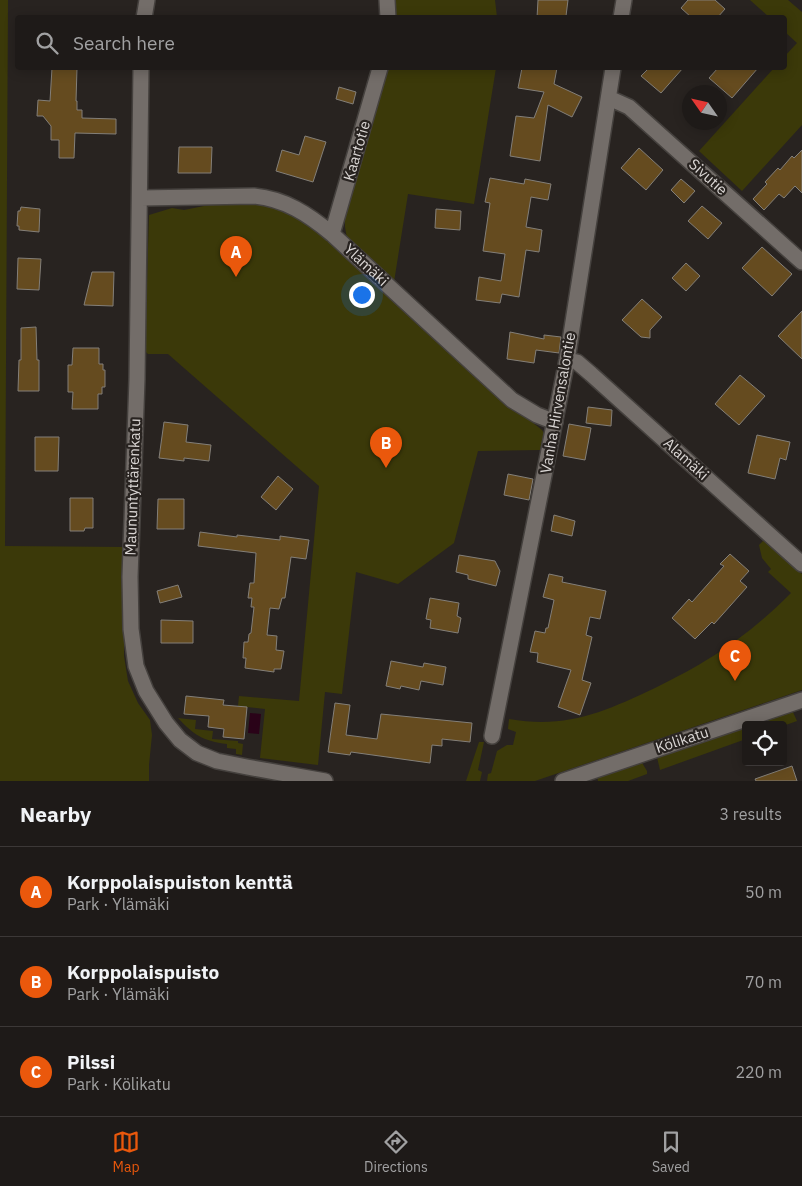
<!DOCTYPE html>
<html lang="en">
<head>
<meta charset="utf-8">
<style>
	:root { --surface:#1e1a18; --page:#262321; --text:#f1f3f6; --muted:#a1a1a2; --line:#3c3837; --accent:#ea580c }
	body { margin:0; font-family:"IBM Plex Sans",sans-serif; background:var(--page); color:var(--text) }
	.controls { position:absolute; right:15px; bottom:15px; display:grid; overflow:hidden; border-radius:5px; box-shadow:0 2px 12px #0003 }
	.controls button { width:45px; height:45px; display:grid; place-items:center; padding:0; border:0; border-bottom:1px solid var(--line); background:var(--surface); color:var(--text); font:25px sans-serif }
	.compass { position:absolute; left:682px; top:85px; width:45px; height:45px; border-radius:50%; background:var(--surface); box-shadow:0 2px 12px #0003; rotate:304deg }
	.you { position:absolute; left:361px; top:294px; width:18px; height:18px; margin:-12px; border:4px solid #fff; border-radius:50%; background:#1a73e8; box-shadow:0 0 0 8px #1a73e833 }
	.badge { display:grid; place-items:center; width:32px; height:32px; border-radius:50%; background:var(--accent); color:#fff; font-size:16px; font-weight:700 }
	.pin { position:absolute; translate:-50% -41px; filter:drop-shadow(0 1px 2px #0008) }
	.pin::after { content:''; position:absolute; top:26px; width:18px; height:15px; background:inherit; clip-path:polygon(0 0,100% 0,50% 100%) }
	.list { margin:0; padding:0; list-style:none }
	h2 { display:flex; justify-content:space-between; align-items:center; height:65px; margin:0; padding:0 20px; font-size:21px }
	h2 small { font-size:16px; font-weight:400; color:var(--muted) }
	.list li { display:grid; grid-template-columns:32px 1fr auto; gap:15px; align-items:center; box-sizing:border-box; height:90px; padding:0 20px; border-top:1px solid var(--line) }
	.list b { display:block; font-size:19px; white-space:nowrap }
	.list p { margin:0; font-size:16px; white-space:nowrap; color:var(--muted) }
	.list em { font-size:16px; font-style:normal; color:var(--muted) }
	.icon { flex:none; width:28px; height:28px; fill:none; stroke:currentColor; stroke-width:2; stroke-linecap:round; stroke-linejoin:round }
	.map { position:relative; flex:none; width:802px; height:781px; overflow:hidden }
	.search { position:absolute; background:var(--surface); box-shadow:0 2px 12px #0003; left:15px; right:15px; top:15px; height:55px; display:flex; align-items:center; gap:12px; box-sizing:border-box; padding:0 18px; border-radius:5px; color:var(--muted); font-size:19px }
	.sheet { height:335px; background:var(--surface) }
	nav { display:flex; justify-content:space-around; align-items:center; box-sizing:border-box; height:70px; border-top:1px solid var(--line); background:var(--surface); font-size:14px; color:var(--muted) }
	nav a { display:grid; justify-items:center; gap:2px }
	nav .on { color:var(--accent) }
	.map>svg:first-child { display:block }
	.green { fill:#3b3909 }
	.water { fill:#2a0318 }
	.building { fill:#654b1f; stroke:#837f79 }
	.lines { fill:none; stroke-linecap:round; stroke-linejoin:round }
	.street-casing { stroke:#45413e; stroke-width:18 }
	.street { stroke:#736d69; stroke-width:15 }
	.labels { text-anchor:middle; stroke-width:4.5; stroke-linejoin:round; paint-order:stroke }
	.street-label { font-size:15px; fill:#dad6d4; stroke:#282320 }
</style>
</head>
<body>
<div class="map">
<svg width="802" height="781" viewBox="0 0 802 781">
	<rect width="100%" height="100%" fill="#282320"/>
	<path class="green" d="M0 0H8L5 546 125 547 124 656 128 681 138 703 150 720 152 735 149 765V781H0Z
		M393 0H495L497 17H393Z
		M750 0H788L802 12V125L742 191 699 151 774 68H784L785 56 797 43 785 32 784 18 769 17Z
		M385 68H496L474 204 408 194 394 282 347 238 345 227V208Z
		M229 201 267 203 313 225 503 399 542 430 544 433 540 450 478 451 454 543 398 584 356 572 342 694 325 692 318 765 260 758 265 709 238 706 239 696 299 701 319 486 168 354H148L145 351 149 215 172 208 184 210Z
		M763 541H766L802 574V690L535 781H487L488 774 491 773 497 751 507 745H513L516 732 508 729 509 719C567 729 604 712 655 688 710 661 747 637 791 593L768 572 771 569 762 558 759 545Z
		M792 710 797 721 783 726 748 725Z
		M178 718 196 720 195 729 213 731 212 739 238 741V743L243 744 242 755 236 754V749L227 748V744C203 741 194 735 178 718Z
		M746 725V739L660 770 657 757Z
		M479 742H484L478 770 482 772 480 781H466Z
		M641 761 647 771V774L628 781H598L597 776Z"/>
	<path class="water" d="M250 713 261 714 259 734 248 733Z"/>
	<path class="building" d="M538 0H568L566 16 537 18Z
		M688 0H715L725 9 717 18H692L681 8Z
		M52 68H77L76 101H77V110H82V118L116 119V134L75 133 74 158H59V140H51V126L43 116H37L38 100 50 101Z
		M522 68H557L554 84 582 97 572 117 548 105 540 161 510 156 516 116 534 118 544 92 518 88Z
		M649 68H683L661 93 641 76Z
		M718 68H758L732 98 709 78Z
		M339 87 356 92 353 104 336 99Z
		M305 136 326 142 313 182 276 171 282 150 299 155Z
		M179 147H212L211 173H178Z
		M639 148 663 170 646 190 621 168Z
		M802 150V193L795 186 784 198 779 194 764 210 753 199 767 184 765 182 778 168 780 170 792 156 794 158Z
		M490 178 524 184 525 179 551 184 548 200 531 197 526 227 542 230 539 252 526 250 519 297 502 294 500 303 476 300 479 277 501 281 505 254 483 251 490 203 485 202Z
		M681 179 695 191 684 203 671 190Z
		M702 206 722 223 708 239 688 221Z
		M21 207 40 209 39 232 19 230V226H17L18 211H20Z
		M436 209 461 211 460 230 435 228Z
		M762 247 792 274 772 296 742 268Z
		M18 258 41 259 39 290 17 289Z
		M686 263 700 276 686 291 672 278Z
		M92 272H114L113 306 84 305Z
		M642 299 662 317 650 330V338L641 337 622 320Z
		M802 311V359L778 336Z
		M36 327 37 360H39V391H18L19 360H21V328Z
		M510 332 544 339V335L561 337 559 353 536 350 534 363 507 359Z
		M73 348H99V364H103V370H105V387H102V394H98V409H72L73 392H68V365H72Z
		M740 375 765 396 739 425 715 404Z
		M588 407 612 410 611 426 586 423Z
		M164 422 188 425 186 442 211 445 209 461 184 458V461L159 458Z
		M569 424 591 428 585 460 563 456Z
		M757 435 790 442 786 460 780 458 775 479 748 473Z
		M35 437H59L58 471H35Z
		M508 474 533 479 529 500 504 495Z
		M278 476 293 489 276 510 261 497Z
		M70 498H93V528H85L84 531H70Z
		M158 499H184V529H157Z
		M554 515 575 521 572 536 551 531Z
		M200 532 237 537V535L280 540V536L309 540 306 559 291 557 285 598H282L279 609 270 608 267 635 277 636 276 650 284 651 281 669H274V672L245 668 246 658H243L244 642H248L249 634 251 633 254 607H251L252 598H248L250 583H254L256 553 198 546Z
		M730 554 749 571 740 581 747 587 714 624 712 622 695 639 672 618 689 599 692 602 724 566 720 564Z
		M459 555 495 561 500 571 496 586 468 579V575L456 572Z
		M549 574 563 577 562 582 606 591 600 619 590 617 586 635 592 637 582 680 591 683 580 715 558 707 571 670 537 662 538 653 530 652 535 631 545 633 546 628H548L554 600 543 597Z
		M178 585 182 597 160 603 157 591Z
		M430 598 459 603 457 616 461 618 458 633 430 628 431 620 426 619Z
		M161 620 193 621V643H161Z
		M391 661 423 667 424 663 446 667 443 685 421 681 419 690 401 686 400 689 386 686Z
		M186 696 224 700 223 705 247 707 244 739 223 737 224 729 208 727 209 716 184 714Z
		M335 703 350 705 346 735 377 739 381 714 472 723 470 742 442 739V746L432 745 430 763 351 752 350 755 328 752Z
		M792 766 797 781H756L755 779Z"/>
	<g class="lines">
		<defs>
			<path id="street" d="M387 0 388 18
				M144 18 147 0
				M621 18 624 0
				M141 68 137 379 130 577 131 629 136 666 146 691 166 723 180 740 197 753 217 761 247 767 325 781
				M609 98 629 107 802 262
				M141 198 254 196C285 199 308 214 332 234L512 400 537 415 555 422
				M332 234 380 68
				M567 360 577 362 591 374 802 564
				M492 736 567 360 613 68
				M563 781 802 700"/>
		</defs>
		<use href="#street" class="street-casing"/>
		<use href="#street" class="street"/>
	</g>
	<g class="labels">
		<g class="street-label">
			<text transform="translate(357 151) rotate(-74)" y="5">Kaartotie</text>
			<text transform="translate(708 177) rotate(42)" y="5">Sivutie</text>
			<text transform="translate(366 265) rotate(43)" y="5">Ylämäki</text>
			<text transform="translate(558 403) rotate(-80)" y="5">Vanha Hirvensalontie</text>
			<text transform="translate(686 459) rotate(42)" y="5">Alamäki</text>
			<text transform="translate(133 487) rotate(-88)" y="5">Maununtyttärenkatu</text>
			<text transform="translate(682 740) rotate(-18)" y="5">Kölikatu</text>
		</g>
	</g>
</svg>
<div class="controls">
<button><svg class="icon" aria-label="locate" viewBox="0 0 24 24"><circle cx="12" cy="12" r="6"/><path d="M12 2v4M12 18v4M2 12h4M18 12h4"/></svg></button>
</div>
<svg class="compass" viewBox="-18 -18 36 36"><path d="M0-13l5 13h-10z" fill="#e53935"/><path d="M0 13l5-13h-10z" fill="#a1a1a2"/></svg>
<div class="you"></div>
<div class="pin badge" style="left:236px;top:277px">A</div>
<div class="pin badge" style="left:386px;top:468px">B</div>
<div class="pin badge" style="left:735px;top:681px">C</div>
<div class="search"><svg class="icon" aria-label="search" viewBox="0 0 24 24"><circle cx="10" cy="10" r="6"/><path d="M15 15l6 6"/></svg>Search here</div>
</div>
<section class="sheet">
<h2>Nearby<small>3 results</small></h2>
<ul class="list">
<li><span class="badge">A</span><div><b>Korppolaispuiston kenttä</b><p>Park · Ylämäki</p></div><em>50 m</em></li>
<li><span class="badge">B</span><div><b>Korppolaispuisto</b><p>Park · Ylämäki</p></div><em>70 m</em></li>
<li><span class="badge">C</span><div><b>Pilssi</b><p>Park · Kölikatu</p></div><em>220 m</em></li>
</ul>
</section>
<nav>
<a class="on"><svg class="icon" aria-label="map" viewBox="0 0 24 24"><path d="M3 6l6-2 6 2 6-2v14l-6 2-6-2-6 2zM9 4v14M15 6v14"/></svg>Map</a>
<a><svg class="icon" aria-label="directions" viewBox="0 0 24 24"><path d="M12 3l9 9-9 9-9-9zM9 14v-3h6M13 9l2 2-2 2"/></svg>Directions</a>
<a><svg class="icon" aria-label="saved" viewBox="0 0 24 24"><path d="M7 4h10v16l-5-4-5 4z"/></svg>Saved</a>
</nav>
</body>
</html>
